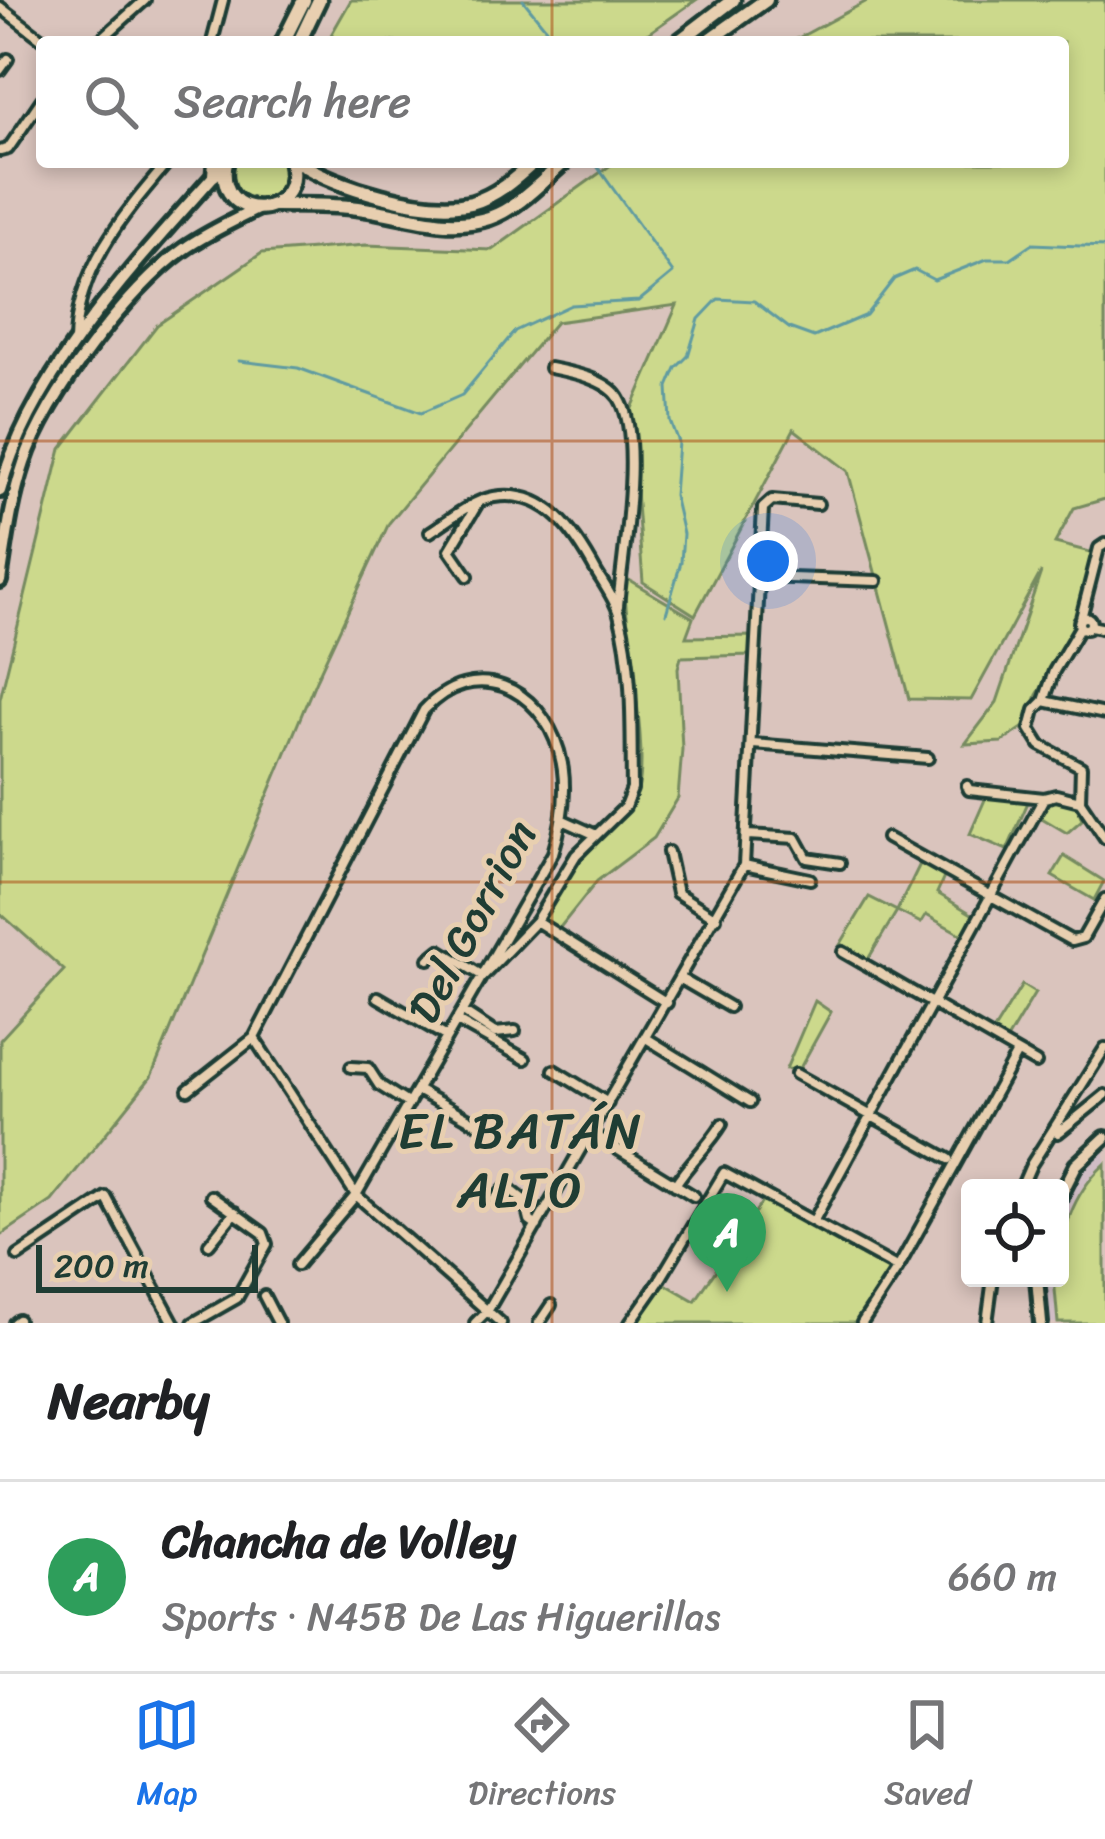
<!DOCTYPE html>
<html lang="en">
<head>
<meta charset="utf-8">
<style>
	:root { --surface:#fff; --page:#f6f6f6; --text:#202124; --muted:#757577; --line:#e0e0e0; --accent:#1a73e8 }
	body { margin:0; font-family:Sriracha,sans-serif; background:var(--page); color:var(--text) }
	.controls { position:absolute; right:36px; bottom:36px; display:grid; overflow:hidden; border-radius:12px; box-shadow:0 6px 18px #0003 }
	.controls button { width:108px; height:108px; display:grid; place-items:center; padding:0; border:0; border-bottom:3px solid var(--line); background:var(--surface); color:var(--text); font:60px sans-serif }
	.scale { position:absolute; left:36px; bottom:30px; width:222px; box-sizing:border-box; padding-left:12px; border:6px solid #1f3d34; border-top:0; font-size:33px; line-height:42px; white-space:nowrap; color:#1f3d34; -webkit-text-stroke:9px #e8cfb0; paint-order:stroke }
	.you { position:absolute; left:768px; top:561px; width:42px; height:42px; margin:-30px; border:9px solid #fff; border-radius:50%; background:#1a73e8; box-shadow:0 0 0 18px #1a73e833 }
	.badge { display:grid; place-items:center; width:78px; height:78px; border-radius:50%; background:var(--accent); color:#fff; font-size:39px; font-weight:700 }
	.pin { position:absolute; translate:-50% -99px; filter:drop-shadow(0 3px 6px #0008) }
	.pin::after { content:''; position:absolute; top:63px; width:42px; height:36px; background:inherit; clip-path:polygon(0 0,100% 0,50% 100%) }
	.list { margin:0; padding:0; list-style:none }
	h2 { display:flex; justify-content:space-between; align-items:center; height:156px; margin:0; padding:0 48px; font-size:51px }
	h2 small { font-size:39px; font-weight:400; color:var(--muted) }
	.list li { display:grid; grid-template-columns:78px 1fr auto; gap:36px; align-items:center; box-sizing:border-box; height:192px; padding:0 48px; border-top:3px solid var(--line) }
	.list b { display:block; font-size:45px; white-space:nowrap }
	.list p { margin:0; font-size:39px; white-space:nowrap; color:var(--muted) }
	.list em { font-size:39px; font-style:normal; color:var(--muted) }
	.icon { flex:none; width:66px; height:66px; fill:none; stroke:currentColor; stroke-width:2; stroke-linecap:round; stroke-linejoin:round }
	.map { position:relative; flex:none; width:1105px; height:1323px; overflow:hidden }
	.search { position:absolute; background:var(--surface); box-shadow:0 6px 18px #0003; left:36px; right:36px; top:36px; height:132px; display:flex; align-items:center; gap:30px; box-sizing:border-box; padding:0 42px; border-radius:12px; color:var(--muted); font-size:45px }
	.sheet { height:348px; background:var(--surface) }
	nav { display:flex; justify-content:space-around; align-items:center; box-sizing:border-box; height:168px; border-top:3px solid var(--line); background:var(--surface); font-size:33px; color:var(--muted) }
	nav a { display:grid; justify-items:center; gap:6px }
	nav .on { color:var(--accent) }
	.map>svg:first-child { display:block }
	.built { fill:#d0bdc6 }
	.green { fill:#ccd98c; stroke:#768b60; stroke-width:3 }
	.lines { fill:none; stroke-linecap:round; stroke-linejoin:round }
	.stream { stroke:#609ba1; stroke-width:3 }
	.street-casing { stroke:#1f3d34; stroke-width:16 }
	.secondary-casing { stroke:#1f3d34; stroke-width:20 }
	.primary-casing { stroke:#1f3d34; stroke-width:20 }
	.highway-casing { stroke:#1f3d34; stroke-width:21 }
	.street { stroke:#e8cfb0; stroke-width:8 }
	.secondary { stroke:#e8cfb0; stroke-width:10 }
	.primary { stroke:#e8cfb0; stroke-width:10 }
	.highway { stroke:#e8cfb0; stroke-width:12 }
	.grid { fill:none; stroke:#ac5118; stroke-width:3; stroke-opacity:0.55 }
	.labels { text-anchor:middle; stroke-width:10; stroke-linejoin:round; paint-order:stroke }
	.street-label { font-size:45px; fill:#1f3d34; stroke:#e8cfb0 }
	.quarter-label { font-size:51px; letter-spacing:3px; fill:#1f3d34; stroke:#e8cfb0 }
</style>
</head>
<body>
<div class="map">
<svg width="1105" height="1323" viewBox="0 0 1105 1323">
	<rect width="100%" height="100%" fill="#dac4bd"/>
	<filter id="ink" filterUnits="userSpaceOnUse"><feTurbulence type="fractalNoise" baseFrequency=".00833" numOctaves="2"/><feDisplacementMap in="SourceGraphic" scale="24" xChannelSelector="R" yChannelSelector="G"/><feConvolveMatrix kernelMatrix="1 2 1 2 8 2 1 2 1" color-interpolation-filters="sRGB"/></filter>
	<g filter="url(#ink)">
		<path class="built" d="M1105 1146V1323H1045L1042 1278H1060V1210L1076 1176Z"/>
		<path class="green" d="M351 0H696L636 42H327Z
			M869 0H1105V499L1074 508 1055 543 1098 554 1072 628 1077 629 1037 695 1027 725 1002 742 965 744 997 702 1041 572 971 700 909 699 848 471 794 429 695 615 643 582 630 413 677 305 556 322 389 523 316 680 151 1077 52 1201 0 1236V1040L64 970 0 913V699L61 449 157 325 262 253 366 245 492 250 615 162H1063V42H791Z
			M235 162H288L292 173 281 200 252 205C236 193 227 183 235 162Z
			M624 577 693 618 686 637 753 636 752 655 681 657 678 668 682 749 678 798 654 838 597 881 558 930 542 920C554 902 565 882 578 864 597 839 624 822 637 792 651 761 624 623 624 577Z
			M987 795 1029 800 1007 850 970 834Z
			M1038 800 1076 801 1082 820 1067 833 1035 814Z
			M1064 856 1104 881 1094 900 1052 876Z
			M921 862 945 875 937 893 977 917 966 937 926 915 921 923 897 911 867 961 840 945 869 897 897 911Z
			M1022 985 1035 993 1005 1043 991 1035Z
			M815 1001 831 1012 799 1070 786 1069Z
			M1105 1164V1323H1058L1054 1278H1060C1060 1234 1071 1195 1105 1164Z
			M764 1199 898 1268 860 1323H632L660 1281 695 1301Z"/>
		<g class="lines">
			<path class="stream" d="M523 0 557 42
				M239 361 298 368 421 413 462 395 515 331 571 305 639 301 673 273 594 162
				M666 614 681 562 683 534 674 495 678 442 670 421 668 387 676 368 688 356 699 319 718 299 754 301 789 328 814 337 866 315 894 279 915 270 934 280 987 259H1010L1032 244 1105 247"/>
			<defs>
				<path id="street" d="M0 7 46 42
					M98 42 145 0
					M212 42 223 0
					M0 70 8 59
					M0 151 8 149 42 99
					M75 342C76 269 124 214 168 162
					M550 368C571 372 607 379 619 398 644 437 622 558 618 606
					M468 576 450 550 478 503
					M762 577 877 581
					M1079 623a6 6 0 1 1 12 0a6 6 0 1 1-12 0Z
					M1081 618 1099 548 1105 544
					M1091 626 1105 629
					M1080 627 1054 671 1044 701 1035 710 1030 729 1040 745 1081 767 1080 801
					M1044 701 1105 714
					M753 744 928 758
					M967 786 969 790 1044 798 1056 795 1080 801
					M1080 801 1105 838
					M563 820 594 834
					M747 835 796 838 807 858 840 863
					M887 838 1072 941 1083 938 1105 899
					M668 852 677 893 716 918
					M744 865 810 879
					M536 921 667 1003
					M843 952 1036 1063
					M429 959 440 950 483 976 536 921 576 855 625 807 632 789C631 733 634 669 619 614 615 600 605 586 597 573 576 534 547 488 494 497 471 501 449 520 430 532
					M681 979 729 1007
					M378 997 447 1037
					M463 1012 495 1033 515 1031
					M457 1021 525 1059
					M254 1038 356 1195 501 1323
					M646 1038 750 1102
					M351 1067 368 1068 379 1085 409 1104
					M554 1070 608 1103
					M796 1074 949 1159
					M188 1090 254 1038 424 710C474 656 540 687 559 751 569 785 563 821 553 853L356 1195 297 1265
					M417 1090 480 1125
					M591 1133 694 1196
					M1058 1133 1105 1095
					M675 1185C689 1162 709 1146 722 1124
					M1021 1188 1031 1165 1105 1048
					M494 1200 507 1187 525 1201 530 1221 537 1226
					M814 1220 1044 798
					M209 1244 235 1212
					M18 1256 106 1197 174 1323
					M264 1296 278 1323
					M14 1323 18 1320
					M193 1323 237 1298 267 1244 263 1233 211 1196
					M475 1323 488 1310 744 865 763 508 772 500 818 504
					M539 1323 551 1305
					M630 1323 658 1283 724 1173 898 1268
					M862 1323 898 1268 1017 1053
					M987 1323 993 1278"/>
				<path id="secondary" d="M1060 1197 1076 1165 1105 1138
					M1037 1278 1041 1323"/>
				<path id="primary" d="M0 491C31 373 138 261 218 171
					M0 581C6 542 11 501 24 463 45 397 128 289 184 249 207 233 233 221 257 209"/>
				<path id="highway" d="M283 42 304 0
					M299 42 319 0
					M678 42 733 0
					M707 42 766 0
					M226 162C213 224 304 222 291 162
					M298 162C337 187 425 214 471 203 496 196 515 179 534 162
					M214 175 215 162
					M275 205C300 205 325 205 350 207 396 211 443 233 489 218 518 208 541 182 564 162"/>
			</defs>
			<use href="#street" class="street-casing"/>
			<use href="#secondary" class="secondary-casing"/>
			<use href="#primary" class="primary-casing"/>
			<use href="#highway" class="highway-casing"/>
			<use href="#street" class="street"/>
			<use href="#secondary" class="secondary"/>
			<use href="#primary" class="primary"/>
			<use href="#highway" class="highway"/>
		</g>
	</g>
	<path class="grid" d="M552 0V42M552 162V1323M0 441H1105M0 882H1105"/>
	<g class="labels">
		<g class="street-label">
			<text transform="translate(471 921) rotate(-62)" y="16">Del Gorrion</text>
		</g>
		<g class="quarter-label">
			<text x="521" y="1148">EL BATÁN<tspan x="521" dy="59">ALTO</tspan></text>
		</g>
	</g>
</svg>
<div class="controls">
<button><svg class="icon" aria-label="locate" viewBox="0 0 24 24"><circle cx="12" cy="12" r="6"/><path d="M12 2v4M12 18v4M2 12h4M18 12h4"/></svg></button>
</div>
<div class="scale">200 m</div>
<div class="you"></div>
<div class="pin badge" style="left:727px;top:1292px;background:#2e9e5b">A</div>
<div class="search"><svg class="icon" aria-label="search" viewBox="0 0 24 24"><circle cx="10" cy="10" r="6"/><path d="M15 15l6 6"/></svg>Search here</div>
</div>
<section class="sheet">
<h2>Nearby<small></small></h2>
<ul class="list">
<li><span class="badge" style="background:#2e9e5b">A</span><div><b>Chancha de Volley</b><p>Sports · N45B De Las Higuerillas</p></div><em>660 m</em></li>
</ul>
</section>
<nav>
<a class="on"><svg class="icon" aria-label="map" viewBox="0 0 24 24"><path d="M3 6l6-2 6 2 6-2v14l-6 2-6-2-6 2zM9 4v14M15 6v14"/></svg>Map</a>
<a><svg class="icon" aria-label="directions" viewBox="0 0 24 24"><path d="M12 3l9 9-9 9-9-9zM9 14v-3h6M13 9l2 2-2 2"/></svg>Directions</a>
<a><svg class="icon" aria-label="saved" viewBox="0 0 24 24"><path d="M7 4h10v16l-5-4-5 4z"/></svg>Saved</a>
</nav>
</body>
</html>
